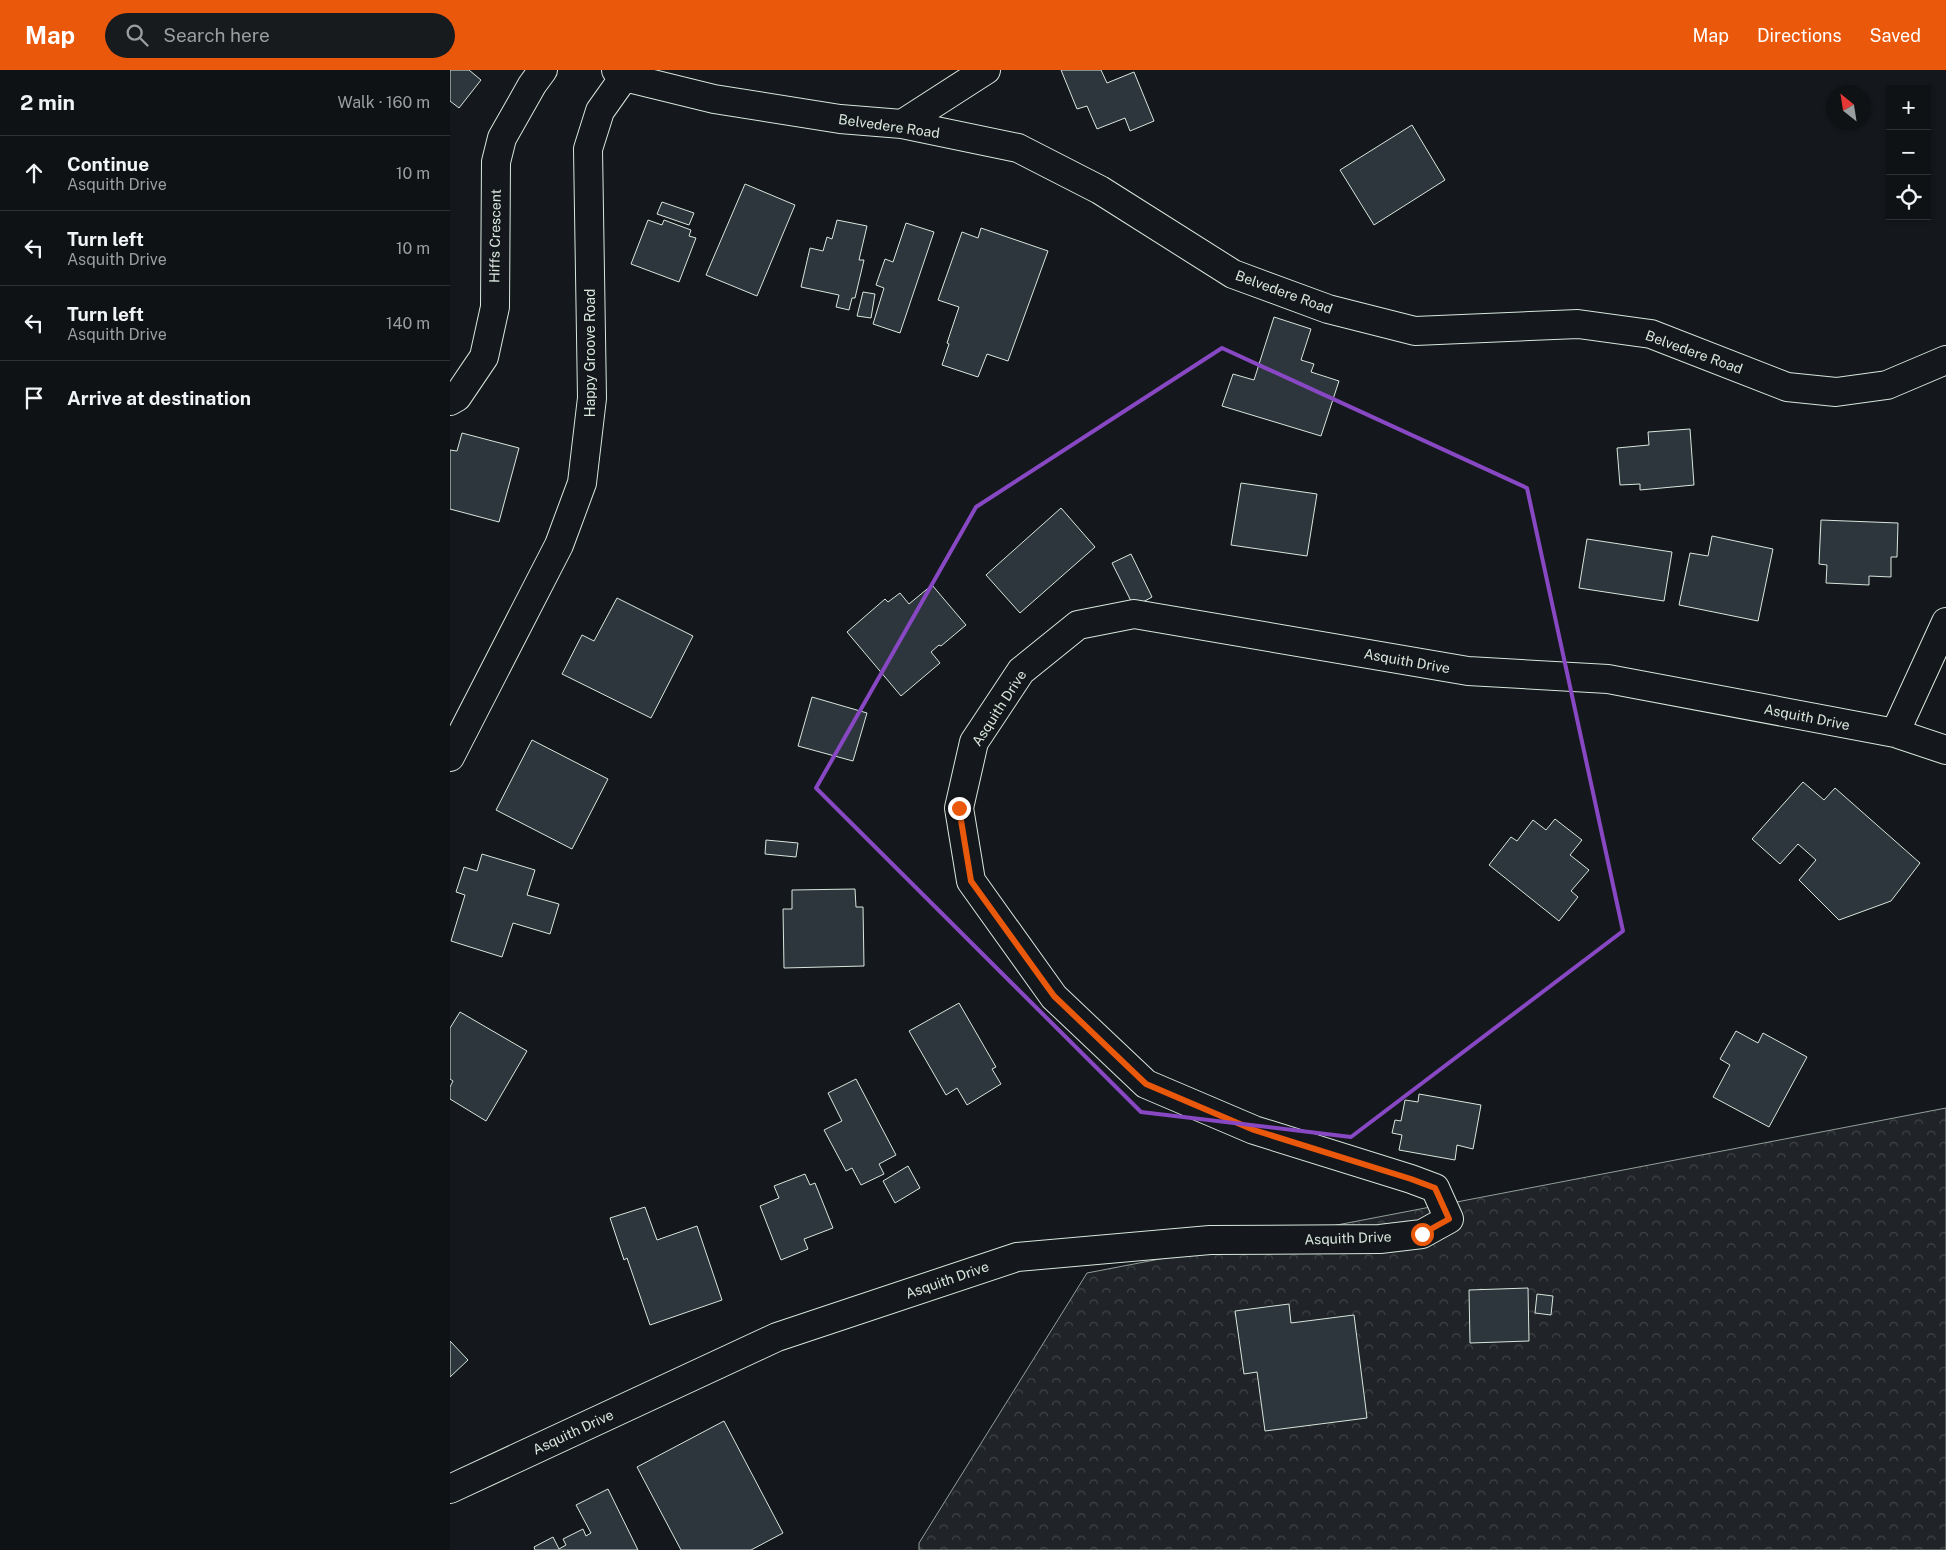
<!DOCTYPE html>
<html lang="en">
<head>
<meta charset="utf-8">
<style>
	:root { --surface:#0f1215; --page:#181b1e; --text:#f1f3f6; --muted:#9b9ea0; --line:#2f3234; --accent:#ea580c }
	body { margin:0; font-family:"Public Sans",sans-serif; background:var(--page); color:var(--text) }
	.controls { position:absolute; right:15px; top:15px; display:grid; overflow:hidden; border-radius:0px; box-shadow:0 1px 4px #0004 }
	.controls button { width:45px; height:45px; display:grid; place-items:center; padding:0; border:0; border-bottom:1px solid var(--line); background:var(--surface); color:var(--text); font:25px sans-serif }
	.compass { position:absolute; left:1376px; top:15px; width:45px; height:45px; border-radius:50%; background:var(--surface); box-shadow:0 1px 4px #0004; rotate:330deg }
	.stop { position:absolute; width:15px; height:15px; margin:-11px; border:4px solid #ea580c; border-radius:50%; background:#fff }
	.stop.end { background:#ea580c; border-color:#fff; box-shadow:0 1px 5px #0008 }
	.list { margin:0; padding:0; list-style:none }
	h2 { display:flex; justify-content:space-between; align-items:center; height:65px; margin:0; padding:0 20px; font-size:21px }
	h2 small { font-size:16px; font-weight:400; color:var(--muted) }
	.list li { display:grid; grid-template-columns:32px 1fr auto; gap:15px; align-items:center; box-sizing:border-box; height:75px; padding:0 20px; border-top:1px solid var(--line) }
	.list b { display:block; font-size:19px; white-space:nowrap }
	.list p { margin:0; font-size:16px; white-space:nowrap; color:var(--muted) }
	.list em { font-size:16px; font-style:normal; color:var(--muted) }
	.icon { flex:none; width:28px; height:28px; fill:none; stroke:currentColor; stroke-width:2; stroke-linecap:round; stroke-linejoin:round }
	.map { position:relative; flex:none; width:1496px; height:1480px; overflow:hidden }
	header { display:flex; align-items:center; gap:30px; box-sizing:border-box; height:70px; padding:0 25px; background:var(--accent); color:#fff }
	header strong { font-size:24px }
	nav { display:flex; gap:28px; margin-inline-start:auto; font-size:18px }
	.search { width:350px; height:45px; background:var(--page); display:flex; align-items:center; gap:12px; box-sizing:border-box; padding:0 18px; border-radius:28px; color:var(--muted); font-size:19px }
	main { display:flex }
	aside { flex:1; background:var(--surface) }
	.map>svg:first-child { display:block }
	.forest { fill:url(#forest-crowns); stroke:#939e99 }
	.building { fill:#2c363c; stroke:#d8e6dc }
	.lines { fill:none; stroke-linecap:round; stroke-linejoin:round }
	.minor-casing { stroke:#d8e6dc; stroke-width:30 }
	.minor { stroke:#14181c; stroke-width:28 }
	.route { stroke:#ea580c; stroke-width:6 }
	.marked { fill:none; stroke:#8948c3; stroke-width:4; stroke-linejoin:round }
	.labels { text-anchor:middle; stroke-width:4; stroke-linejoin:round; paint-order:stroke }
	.street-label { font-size:14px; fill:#d8e6dc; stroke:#14181c }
</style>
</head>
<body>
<header>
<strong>Map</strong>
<div class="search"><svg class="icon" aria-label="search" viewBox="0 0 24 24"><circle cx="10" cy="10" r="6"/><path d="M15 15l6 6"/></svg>Search here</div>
<nav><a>Map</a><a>Directions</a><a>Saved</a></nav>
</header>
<main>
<aside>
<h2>2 min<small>Walk · 160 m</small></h2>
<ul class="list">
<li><svg class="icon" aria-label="ahead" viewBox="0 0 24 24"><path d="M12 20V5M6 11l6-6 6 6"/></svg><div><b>Continue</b><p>Asquith Drive</p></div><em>10 m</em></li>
<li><svg class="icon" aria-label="left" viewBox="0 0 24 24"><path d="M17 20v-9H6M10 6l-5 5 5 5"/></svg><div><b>Turn left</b><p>Asquith Drive</p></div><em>10 m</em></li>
<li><svg class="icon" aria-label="left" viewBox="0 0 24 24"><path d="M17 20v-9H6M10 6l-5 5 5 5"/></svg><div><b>Turn left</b><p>Asquith Drive</p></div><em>140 m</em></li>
<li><svg class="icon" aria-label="arrive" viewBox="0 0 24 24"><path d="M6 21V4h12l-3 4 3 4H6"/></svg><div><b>Arrive at destination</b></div></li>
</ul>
</aside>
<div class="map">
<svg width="1496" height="1480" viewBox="0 0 1496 1480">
	<defs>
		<pattern id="forest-crowns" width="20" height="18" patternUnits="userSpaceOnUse" patternTransform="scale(1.25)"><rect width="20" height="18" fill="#202428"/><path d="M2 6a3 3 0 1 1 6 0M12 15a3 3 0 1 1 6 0" fill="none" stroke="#404447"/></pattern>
	</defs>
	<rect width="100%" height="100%" fill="#14181c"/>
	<path class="forest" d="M1496 1038V1480H469V1473L637 1203Z"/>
	<path class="building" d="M0 0H19L31 10 9 38 0 31Z
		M611 0H651L657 13 684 2 704 51 680 61 675 48 647 59 637 36 627 39Z
		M962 55 995 110 924 155 890 100Z
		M295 114 345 135 307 226 256 205Z
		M212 132 244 143 239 155 207 144Z
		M198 150 212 155 214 150 241 160 239 166 246 168 229 212 181 194Z
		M387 150 417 156 409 190H414L405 228H402L399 240 386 237 389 225 351 217 360 178 373 181 377 167 382 169Z
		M456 153 484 162 450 263 423 254 434 218 426 215 435 189 443 192Z
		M531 158 598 181 558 291 537 284 528 307 492 295 499 274 497 273 509 237 488 230 512 162 528 168Z
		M413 222 425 224 421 248 407 246Z
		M824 247 861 259 851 290 864 294 861 302 889 311 871 366 772 336 783 304 804 310Z
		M1240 359 1244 415 1190 420V414L1170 415 1167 378 1199 375 1198 362Z
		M12 363 69 378 49 452 0 439V380L7 381Z
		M791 413 867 424 857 486 781 475Z
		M611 438 645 477 570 543 536 505Z
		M1371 450 1448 453 1447 487H1441V507L1419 506V515L1376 513 1377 495 1369 494Z
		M1262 466 1323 479 1308 551 1229 535 1240 483 1258 486Z
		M1137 469 1222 482 1214 531 1129 518Z
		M681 484 702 527 684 537 662 493Z
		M482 515 516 555 491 576 489 575 481 582 490 593 451 626 397 562 435 529 438 532 450 523 459 534Z
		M167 528 243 566 201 648 112 604 132 565 144 571Z
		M362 627 417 643 403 691 348 676Z
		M82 670 158 709 122 779 46 740Z
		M1353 712 1374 730 1385 718 1470 793 1441 831 1389 850 1349 810 1366 790 1348 774 1330 794 1302 769Z
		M1105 749 1132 770 1120 785 1139 800 1121 821 1128 827 1109 851 1039 795 1061 767 1067 771 1083 750 1096 760Z
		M316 770 348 773 346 787 315 784Z
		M32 784 85 800 77 825 109 834 100 864 63 853 52 887 1 871 15 825 6 822 14 797 27 801Z
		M405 819 406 837H413L414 896 334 898 333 839H342V820Z
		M509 933 546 997 542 999 551 1014 517 1035 507 1018 496 1025 459 961Z
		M10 942 77 981 36 1051 0 1029V1017L3 1011 0 1009V958Z
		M1286 961 1308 973 1313 963 1357 987 1319 1057 1263 1027 1280 995 1270 989Z
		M406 1009 446 1085 429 1094 434 1104 411 1115 402 1098 396 1101 374 1060 392 1051 378 1023Z
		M969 1024 1031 1035 1023 1079 1007 1075 1005 1090 949 1080 952 1065 942 1063 945 1050 951 1051 955 1030 968 1032Z
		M458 1096 470 1118 445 1133 433 1111Z
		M355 1104 360 1115 365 1113 383 1158 354 1169 358 1179 331 1190 310 1136 329 1128 324 1116Z
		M195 1137 207 1170 247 1156 272 1230 200 1255 177 1188 174 1190 160 1148Z
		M1078 1218 1079 1271 1020 1273 1019 1220Z
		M1087 1224 1103 1226 1101 1245 1085 1243Z
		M839 1234 841 1253 904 1245 917 1348 815 1361 807 1302 794 1304 785 1241Z
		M0 1271 18 1290 0 1307Z
		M274 1351 333 1463 301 1480H231L187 1397Z
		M158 1419 188 1480H85L84 1477 103 1467 109 1479 116 1475 113 1469 133 1459 136 1466 141 1463 126 1435Z"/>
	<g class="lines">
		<defs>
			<path id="minor" d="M166 0 174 7 264 29 390 49 452 54 568 78 650 120 783 204 878 239 965 261 1128 254 1201 264 1337 317 1386 322 1437 315 1496 290
				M452 54 536 0
				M0 331 7 327 34 287 45 237 46 92 52 68 82 15 93 0
				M1445 663 1496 552
				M0 687 109 475 132 413 142 328 138 79 150 41 174 7
				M0 1419 327 1267 567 1187 760 1170 930 1169 972 1164 999 1149 985 1118 961 1109 804 1060 696 1014 604 927 521 811 509 738 524 672 571 601 628 555 684 544 1018 601 1158 609 1445 663 1496 680"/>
		</defs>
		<use href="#minor" class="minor-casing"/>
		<use href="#minor" class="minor"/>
	</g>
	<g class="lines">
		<path class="route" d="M509 738 521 811 604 926 696 1014 804 1060 961 1109 985 1118 999 1149 972 1164"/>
	</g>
	<path class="marked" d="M772 278 1077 418 1173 861 901 1067 691 1042 366 718 526 437Z"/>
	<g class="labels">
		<g class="street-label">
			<text transform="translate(439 56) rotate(8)" y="5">Belvedere Road</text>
			<text transform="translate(45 166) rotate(-89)" y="5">Hiffs Crescent</text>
			<text transform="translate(834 222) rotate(20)" y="5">Belvedere Road</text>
			<text transform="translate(1244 282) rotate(20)" y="5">Belvedere Road</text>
			<text transform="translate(140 283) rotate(-90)" y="5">Happy Groove Road</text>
			<text transform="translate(957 591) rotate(10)" y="5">Asquith Drive</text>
			<text transform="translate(549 638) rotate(-57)" y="5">Asquith Drive</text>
			<text transform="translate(1357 647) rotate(11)" y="5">Asquith Drive</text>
			<text transform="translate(898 1168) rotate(-2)" y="5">Asquith Drive</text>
			<text transform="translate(497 1210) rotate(-19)" y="5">Asquith Drive</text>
			<text transform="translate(123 1362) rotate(-25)" y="5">Asquith Drive</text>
		</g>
	</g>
</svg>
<div class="controls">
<button>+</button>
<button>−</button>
<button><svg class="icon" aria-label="locate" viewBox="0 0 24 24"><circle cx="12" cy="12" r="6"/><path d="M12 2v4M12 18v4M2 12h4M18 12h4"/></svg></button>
</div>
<svg class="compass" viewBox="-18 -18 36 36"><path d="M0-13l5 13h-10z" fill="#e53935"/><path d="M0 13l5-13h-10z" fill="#9b9ea0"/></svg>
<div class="stop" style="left:972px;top:1164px"></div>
<div class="stop end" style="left:509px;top:738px"></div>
</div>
</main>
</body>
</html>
